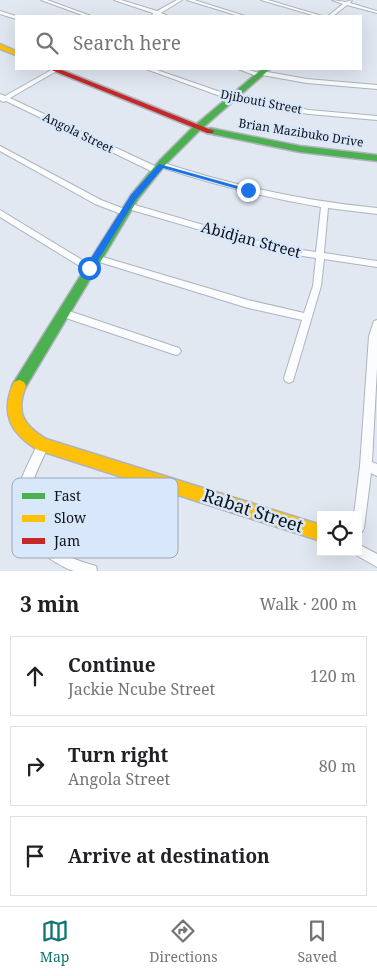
<!DOCTYPE html>
<html lang="en">
<head>
<meta charset="utf-8">
<style>
	:root { --surface:#fff; --page:#f2f2f2; --text:#202124; --muted:#757577; --line:#e0e0e0; --accent:#0f766e }
	body { margin:0; font-family:"Noto Serif",serif; background:var(--page); color:var(--text) }
	.controls { position:absolute; right:15px; bottom:15px; display:grid; overflow:hidden; border-radius:0px; box-shadow:0 5px 20px #0002 }
	.controls button { width:45px; height:45px; display:grid; place-items:center; padding:0; border:0; border-bottom:1px solid var(--line); background:var(--surface); color:var(--text); font:25px sans-serif }
	.stop { position:absolute; width:15px; height:15px; margin:-11px; border:4px solid #1a73e8; border-radius:50%; background:#fff }
	.stop.end { background:#1a73e8; border-color:#fff; box-shadow:0 1px 5px #0008 }
	.list { margin:0; padding:0; list-style:none }
	h2 { display:flex; justify-content:space-between; align-items:center; height:65px; margin:0; padding:0 20px; font-size:21px }
	h2 small { font-size:16px; font-weight:400; color:var(--muted) }
	.list li { display:grid; grid-template-columns:32px 1fr auto; gap:15px; align-items:center; box-sizing:border-box; height:80px; margin:0 10px 10px; padding:0 10px; border:1px solid var(--line); border-radius:0px }
	.list b { display:block; font-size:19px; white-space:nowrap }
	.list p { margin:0; font-size:16px; white-space:nowrap; color:var(--muted) }
	.list em { font-size:16px; font-style:normal; color:var(--muted) }
	.icon { flex:none; width:28px; height:28px; fill:none; stroke:currentColor; stroke-width:2; stroke-linecap:round; stroke-linejoin:round }
	.map { position:relative; flex:none; width:377px; height:571px; overflow:hidden }
	.search { position:absolute; background:var(--surface); box-shadow:0 5px 20px #0002; left:15px; right:15px; top:15px; height:55px; display:flex; align-items:center; gap:12px; box-sizing:border-box; padding:0 18px; border-radius:0px; color:var(--muted); font-size:19px }
	.sheet { height:335px; background:var(--surface) }
	nav { display:flex; justify-content:space-around; align-items:center; box-sizing:border-box; height:70px; border-top:1px solid var(--line); background:var(--surface); font-size:14px; color:var(--muted) }
	nav a { display:grid; justify-items:center; gap:2px }
	nav .on { color:var(--accent) }
	.map>svg:first-child { display:block }
	.lines { fill:none; stroke-linecap:round; stroke-linejoin:round }
	.street-casing { stroke:#afb4bc; stroke-width:2 }
	.fast-casing { stroke:#afb4bc; stroke-width:3 }
	.slow-casing { stroke:#afb4bc; stroke-width:3 }
	.jam-casing { stroke:#afb4bc; stroke-width:3 }
	.street { fill:#fafcfd; fill-rule:evenodd }
	.fast { fill:#4caf50; fill-rule:evenodd }
	.slow { fill:#ffc107; fill-rule:evenodd }
	.jam { fill:#c62828; fill-rule:evenodd }
	.route { fill:#1a73e8 }
	.labels { text-anchor:middle; stroke-width:5; stroke-linejoin:round; paint-order:stroke }
	.far-street-label { font-size:12px; fill:#0d1218; stroke:#d9e7fa }
	.street-label { font-size:15px; fill:#0d1218; stroke:#d9e7fa }
	.near-street-label { font-size:18px; fill:#0d1218; stroke:#d9e7fa }
	.key { fill:#d9e7fa; stroke:#9ca7b6; stroke-width:1 }
	.key-label { font-size:14px; fill:#0d1218 }
</style>
</head>
<body>
<div class="map">
<svg width="377" height="571" viewBox="0 0 377 571">
	<rect width="100%" height="100%" fill="#e1e8f2"/>
	<g class="lines">
		<defs>
			<path id="street" d="M41 0H47L91 16H85Z
				M114 0H121L157 11 177 0H182L161 13 168 16 158 15 152 16 153 13Z
				M187 0H194L245 16H239Z
				M261 0H268L322 16H316Z
				M332 0 346 2 352 0 350 3 377 11V13L347 5 333 16H328L343 4Z
				M0 11 16 16V19L0 14Z
				M53 69H60L10 98 159 168V172H153L6 101 3 102 0 100V94L5 96Z
				M146 69H154L232 96 309 110 377 116V120L309 114 231 100Z
				M238 69H246L259 73 262 71 307 79 377 85V89L307 83 262 75 259 77Z
				M0 146 101 200 127 210 128 212 124 215 95 204 0 151Z
				M160 163H164C234 186 304 201 377 208V214L328 208 324 253 377 261V267L324 259 321 286 293 381 289 383 285 381 284 378 302 320 248 308 93 260 92 258 96 255 248 300 304 313 313 286 316 258 276 252 125 208 124 206 128 203 276 246 316 252 321 207C266 198 212 184 160 167Z
				M0 210 92 266 93 268 92 270H86L0 217Z
				M63 309 176 347 179 348 181 351 179 354 176 355 60 316 58 313 60 310Z
				M377 320V368L372 462 377 464V476L371 473 364 528 362 532 358 534V515H354L360 466 369 336 374 321Z
				M43 440 47 441 49 445C43 458 36 471 32 485 22 517 41 542 70 557 78 561 87 563 96 566L97 571C90 571 82 571 74 571 69 570 62 566 57 563 33 550 15 527 17 498 19 478 31 459 39 441Z
				M358 544 377 554V567L354 554 353 552H358Z"/>
			<path id="fast" d="M262 69H270L199 131 166 164 138 199 24 390 19 392 14 390 12 386 14 382 131 195 160 160 193 127Z
				M210 128 300 146 377 155V161L300 152 207 133 206 131Z"/>
			<path id="slow" d="M0 44 16 51V55L0 49Z
				M19 380 24 382 26 386C15 412 23 425 46 439L321 525V541L38 450C10 433 0 413 14 382Z"/>
			<path id="jam" d="M49 69H59L214 131 213 133H207Z"/>
		</defs>
		<use href="#street" class="street-casing"/>
		<use href="#fast" class="fast-casing"/>
		<use href="#slow" class="slow-casing"/>
		<use href="#jam" class="jam-casing"/>
		<use href="#street" class="street"/>
		<use href="#fast" class="fast"/>
		<use href="#slow" class="slow"/>
		<use href="#jam" class="jam"/>
	</g>
	<path class="route" d="M159 164 252 190 248 192 163 168 136 199 92 270H86V266L131 195Z"/>
	<g class="labels">
		<g class="far-street-label">
			<text transform="translate(261 102) rotate(11)" y="4">Djibouti Street</text>
			<text transform="translate(78 133) rotate(26)" y="4">Angola Street</text>
			<text transform="translate(301 133) rotate(9)" y="4">Brian Mazibuko Drive</text>
		</g>
		<g class="street-label">
			<text transform="translate(251 240) rotate(15)" y="5">Abidjan Street</text>
		</g>
		<g class="near-street-label">
			<text transform="translate(253 511) rotate(18)" y="6">Rabat Street</text>
		</g>
	</g>
	<rect x="12" y="478" width="166" height="80" rx="8" class="key"/>
	<rect x="22" y="493" width="23" height="6" fill="#4caf50"/>
	<rect x="22" y="515" width="23" height="7" fill="#ffc107"/>
	<rect x="22" y="538" width="23" height="6" fill="#c62828"/>
	<g class="key-label">
		<text x="54" y="501">Fast</text>
		<text x="54" y="523">Slow</text>
		<text x="54" y="546">Jam</text>
	</g>
</svg>
<div class="controls">
<button><svg class="icon" aria-label="locate" viewBox="0 0 24 24"><circle cx="12" cy="12" r="6"/><path d="M12 2v4M12 18v4M2 12h4M18 12h4"/></svg></button>
</div>
<div class="stop" style="left:89px;top:268px"></div>
<div class="stop end" style="left:248px;top:190px"></div>
<div class="search"><svg class="icon" aria-label="search" viewBox="0 0 24 24"><circle cx="10" cy="10" r="6"/><path d="M15 15l6 6"/></svg>Search here</div>
</div>
<section class="sheet">
<h2>3 min<small>Walk · 200 m</small></h2>
<ul class="list">
<li><svg class="icon" aria-label="ahead" viewBox="0 0 24 24"><path d="M12 20V5M6 11l6-6 6 6"/></svg><div><b>Continue</b><p>Jackie Ncube Street</p></div><em>120 m</em></li>
<li><svg class="icon" aria-label="right" viewBox="0 0 24 24"><path d="M7 20v-9h11M14 6l5 5-5 5"/></svg><div><b>Turn right</b><p>Angola Street</p></div><em>80 m</em></li>
<li><svg class="icon" aria-label="arrive" viewBox="0 0 24 24"><path d="M6 21V4h12l-3 4 3 4H6"/></svg><div><b>Arrive at destination</b></div></li>
</ul>
</section>
<nav>
<a class="on"><svg class="icon" aria-label="map" viewBox="0 0 24 24"><path d="M3 6l6-2 6 2 6-2v14l-6 2-6-2-6 2zM9 4v14M15 6v14"/></svg>Map</a>
<a><svg class="icon" aria-label="directions" viewBox="0 0 24 24"><path d="M12 3l9 9-9 9-9-9zM9 14v-3h6M13 9l2 2-2 2"/></svg>Directions</a>
<a><svg class="icon" aria-label="saved" viewBox="0 0 24 24"><path d="M7 4h10v16l-5-4-5 4z"/></svg>Saved</a>
</nav>
</body>
</html>
